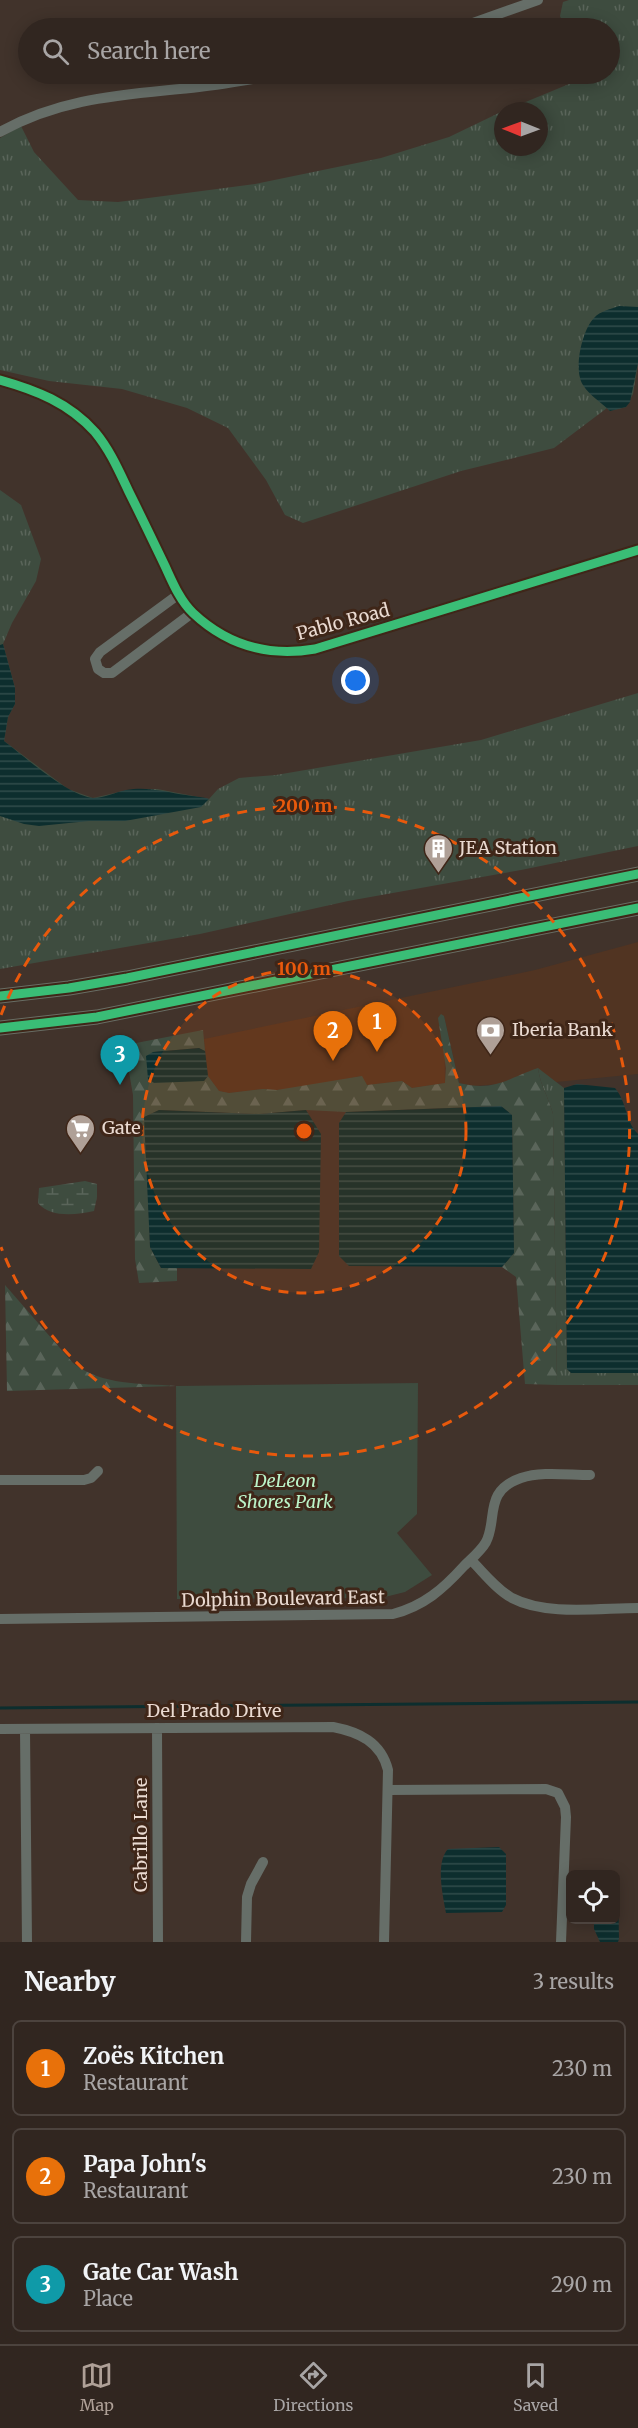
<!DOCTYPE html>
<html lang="en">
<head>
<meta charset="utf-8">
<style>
	:root { --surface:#312620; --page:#3d322d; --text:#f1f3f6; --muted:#a8a5a5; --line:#4c433e; --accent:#afa097 }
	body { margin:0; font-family:Merriweather,serif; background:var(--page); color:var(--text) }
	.controls { position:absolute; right:18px; bottom:18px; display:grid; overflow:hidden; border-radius:9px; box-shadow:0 3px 15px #0003 }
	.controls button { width:54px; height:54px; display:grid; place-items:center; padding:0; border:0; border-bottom:2px solid var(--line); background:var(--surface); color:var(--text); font:30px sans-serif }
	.compass { position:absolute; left:494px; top:102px; width:54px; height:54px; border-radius:50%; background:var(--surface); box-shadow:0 3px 15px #0003; rotate:271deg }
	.you { position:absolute; left:356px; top:681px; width:21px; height:21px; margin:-15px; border:4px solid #fff; border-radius:50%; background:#1a73e8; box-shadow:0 0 0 9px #1a73e833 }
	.badge { display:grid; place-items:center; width:39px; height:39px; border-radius:50%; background:var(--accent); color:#fff; font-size:20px; font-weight:700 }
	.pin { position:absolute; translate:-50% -50px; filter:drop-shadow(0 2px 3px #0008) }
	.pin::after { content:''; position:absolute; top:32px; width:21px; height:18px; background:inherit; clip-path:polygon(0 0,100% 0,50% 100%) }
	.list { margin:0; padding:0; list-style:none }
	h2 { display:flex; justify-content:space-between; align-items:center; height:78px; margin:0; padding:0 24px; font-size:26px }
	h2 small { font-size:20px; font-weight:400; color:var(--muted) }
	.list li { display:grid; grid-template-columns:39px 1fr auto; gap:18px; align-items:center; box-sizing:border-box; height:96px; margin:0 12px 12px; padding:0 12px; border:2px solid var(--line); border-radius:9px }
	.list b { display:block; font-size:22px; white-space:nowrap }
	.list p { margin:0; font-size:20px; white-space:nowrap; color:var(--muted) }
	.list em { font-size:20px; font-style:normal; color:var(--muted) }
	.icon { flex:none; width:33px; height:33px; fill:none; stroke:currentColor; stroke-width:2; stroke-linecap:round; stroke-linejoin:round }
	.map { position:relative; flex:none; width:638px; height:1942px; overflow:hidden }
	.search { position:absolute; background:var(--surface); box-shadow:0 3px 15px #0003; left:18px; right:18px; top:18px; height:66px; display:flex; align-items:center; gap:15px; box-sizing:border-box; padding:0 21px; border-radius:33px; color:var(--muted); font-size:22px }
	.sheet { height:402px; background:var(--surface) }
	nav { display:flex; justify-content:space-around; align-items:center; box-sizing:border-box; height:84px; border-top:2px solid var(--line); background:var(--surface); font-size:16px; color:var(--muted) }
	nav a { display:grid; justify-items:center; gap:3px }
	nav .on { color:var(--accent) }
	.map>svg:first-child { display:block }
	.built { fill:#513422 }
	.grass { fill:url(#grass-tufts) }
	.forest { fill:url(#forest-firs) }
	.wetland { fill:url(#wetland-marsh) }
	.park { fill:#3e4c3f }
	.water { fill:url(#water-rules) }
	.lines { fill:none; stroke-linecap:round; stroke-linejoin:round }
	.stream { stroke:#0d2e2e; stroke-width:3 }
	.minor { stroke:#666e68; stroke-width:10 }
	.primary { stroke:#686e65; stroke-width:15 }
	.cycleway-casing { stroke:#3f2618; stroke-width:13 }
	.cycleway { stroke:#3abd76; stroke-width:9 }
	.ring { fill:none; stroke:#e8590c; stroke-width:3; stroke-dasharray:10 8 }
	.labels { text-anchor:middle; stroke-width:6; stroke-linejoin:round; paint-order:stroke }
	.street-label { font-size:18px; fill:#eadad1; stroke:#3f2618 }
	.poi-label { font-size:18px; fill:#eadad1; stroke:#3f2618; text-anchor:start }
	.park-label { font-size:18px; font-style:italic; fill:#bbf3c8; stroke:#3f2618 }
	.centre { fill:#e8590c; stroke:#3f2618; stroke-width:3 }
	.ring-label { font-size:18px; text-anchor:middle; font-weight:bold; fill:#e8590c; stroke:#3f2618; stroke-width:6; stroke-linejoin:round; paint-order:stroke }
</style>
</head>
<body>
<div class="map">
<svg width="638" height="1942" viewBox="0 0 638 1942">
	<defs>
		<pattern id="grass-tufts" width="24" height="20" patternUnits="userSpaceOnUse" patternTransform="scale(1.5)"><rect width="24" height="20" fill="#3e4c3f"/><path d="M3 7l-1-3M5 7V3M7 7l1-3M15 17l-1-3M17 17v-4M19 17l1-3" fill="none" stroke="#5a655a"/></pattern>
		<pattern id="forest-firs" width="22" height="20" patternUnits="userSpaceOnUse" patternTransform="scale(1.5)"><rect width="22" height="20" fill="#3e4c3f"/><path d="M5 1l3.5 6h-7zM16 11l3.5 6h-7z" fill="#5a655a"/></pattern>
		<pattern id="wetland-marsh" width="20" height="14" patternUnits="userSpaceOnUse" patternTransform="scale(1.5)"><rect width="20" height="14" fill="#3e4c3f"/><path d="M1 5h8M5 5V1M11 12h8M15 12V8" fill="none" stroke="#5a655a"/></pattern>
		<pattern id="water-rules" width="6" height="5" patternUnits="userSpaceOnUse" patternTransform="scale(1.5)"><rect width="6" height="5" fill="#0d2e2e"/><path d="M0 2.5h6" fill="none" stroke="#304c4b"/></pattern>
	</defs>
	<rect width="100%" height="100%" fill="#41332b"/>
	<path class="built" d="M638 942V1074L556 1082 538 1069 502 1084 473 1086 459 1083 444 1016 445 1083 412 1088 402 1081 367 1085 361 1076 301 1088 277 1090 262 1089 229 1093 219 1091 208 1076 204 1039 535 970Z"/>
	<path class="grass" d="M569 0H638V363L633 394 626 407 610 411 607 408 554 448 461 471 303 523 285 515 266 480 228 428 187 408 122 389 49 381 0 370V138L21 126 34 152 78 200 118 202 255 184 381 158 449 137 503 111V147H539V111H504L586 77 585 74H610V28H565L560 16 563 2Z
		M0 490 21 505 41 559 36 581 12 623 3 644 15 688V704L8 717 4 741 68 789 93 798 128 790 157 789 209 799 218 789 239 778 276 775 481 740 638 693V846L521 870 348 901 200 934 0 969Z
		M538 1068 564 1088 567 1369 571 1373H638V1385H557L553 1114C548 1095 541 1088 538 1068Z"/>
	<path class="forest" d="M441 1014 444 1016 459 1083C495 1092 506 1079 538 1068 541 1088 548 1095 553 1114L557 1385 525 1384 516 1277 502 1267 514 1253 512 1115 501 1106 346 1112 306 1110 259 1114 159 1110 145 1117 150 1247 161 1268H177V1281L139 1283 135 1259 133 1095 125 1049 131 1044 203 1030 205 1051 199 1048 153 1052 204 1081 208 1076 219 1091 229 1093 263 1089 277 1090 362 1076 367 1085 402 1081 412 1088 445 1083 446 1068 438 1018Z
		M5 1285 73 1363C103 1386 140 1383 176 1386L7 1391Z"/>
	<path class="wetland" d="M85 1181 97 1184V1197L94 1211C76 1215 50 1218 38 1203L39 1188Z"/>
	<path class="park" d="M418 1383 417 1514 397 1533 432 1575 405 1592 381 1598 177 1599 176 1386Z"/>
	<path class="water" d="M619 306 638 307V363L630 402 626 407 610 411C601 402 590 396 583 385 573 370 582 330 594 318 600 311 611 309 619 306Z
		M3 644 15 688V704L8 717 4 741C24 756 69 797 94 798 104 798 116 792 126 790 147 786 166 792 186 795 194 797 201 796 209 799L201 807 125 821H89L39 826 24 824 0 816V645Z
		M199 1048 205 1051 208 1076 204 1081 154 1083 148 1079 146 1056 153 1052Z
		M577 1084 615 1088C627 1102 625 1121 638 1134V1373H571L567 1369 564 1088Z
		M501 1106 512 1115 514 1253 502 1267 349 1266 339 1256V1123L346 1112Z
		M159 1110 259 1114 306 1110 321 1134 319 1252 311 1269 161 1268 150 1247 144 1117Z
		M499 1847 506 1854V1905L502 1912 446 1913C443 1896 435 1863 448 1849Z
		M616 1884 618 1888 619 1939 618 1942H600L594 1929V1920H616Z"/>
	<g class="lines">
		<path class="stream" d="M0 1708 638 1702"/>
		<path class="minor" d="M459 28 538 0
			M0 132C64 96 128 95 199 87 227 84 254 79 281 74
			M0 380C36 390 69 403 95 432 110 450 119 471 129 492 141 516 153 541 165 566 172 581 180 601 193 613 228 646 268 657 315 649L638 550
			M179 594 100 652 95 659 98 669 104 673H112L192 613
			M0 1480H84L91 1478 98 1471
			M471 1560C484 1573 496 1589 512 1598 546 1616 600 1608 638 1608
			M0 1619 393 1614C424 1606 443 1589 464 1566 471 1559 481 1551 486 1542 498 1519 483 1491 521 1478 541 1471 568 1475 590 1475
			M157 1728 158 1942
			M0 1729 333 1727C359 1732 381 1742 388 1770L384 1942
			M25 1729 27 1942
			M388 1790 546 1789 558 1793 565 1807 566 1817 561 1942
			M246 1942 247 1897 251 1884 263 1862"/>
		<path class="primary" d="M0 996 69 988 127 978 638 874
			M0 1028 97 1017 638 908"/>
		<defs>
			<path id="cycleway" d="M0 380C36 390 69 403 95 432 110 450 119 471 129 492 141 516 153 541 165 566 172 581 180 601 193 613 228 646 268 657 315 649L638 550
				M0 996 69 988 127 978 638 874
				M0 1028 97 1017 638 908"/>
		</defs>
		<use href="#cycleway" class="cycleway-casing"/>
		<use href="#cycleway" class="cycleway"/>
	</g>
	<circle cx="304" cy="1131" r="162" fill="#e8590c" fill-opacity=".12"/>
	<g class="ring">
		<circle cx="304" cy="1131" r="162"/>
		<path d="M1 1015A325 325 0 1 1 1 1247"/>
	</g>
	<defs>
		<symbol id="building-pin" viewBox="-11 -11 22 30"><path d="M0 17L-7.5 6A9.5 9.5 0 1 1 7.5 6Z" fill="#afa097" stroke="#3f2618"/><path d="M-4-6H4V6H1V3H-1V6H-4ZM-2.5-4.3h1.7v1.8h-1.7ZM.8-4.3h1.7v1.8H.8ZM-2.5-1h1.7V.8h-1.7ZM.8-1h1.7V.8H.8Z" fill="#fff"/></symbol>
		<symbol id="bank-pin" viewBox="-11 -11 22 30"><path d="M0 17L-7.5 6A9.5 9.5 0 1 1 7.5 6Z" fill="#afa097" stroke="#3f2618"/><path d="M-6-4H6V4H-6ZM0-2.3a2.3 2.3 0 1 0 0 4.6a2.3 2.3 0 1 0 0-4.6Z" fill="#fff"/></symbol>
		<symbol id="supermarket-pin" viewBox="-11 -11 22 30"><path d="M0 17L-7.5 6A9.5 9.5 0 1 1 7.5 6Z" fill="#afa097" stroke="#3f2618"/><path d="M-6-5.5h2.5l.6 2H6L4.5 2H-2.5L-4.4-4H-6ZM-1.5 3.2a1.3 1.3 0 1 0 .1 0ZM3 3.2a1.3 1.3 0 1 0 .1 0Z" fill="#fff"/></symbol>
	</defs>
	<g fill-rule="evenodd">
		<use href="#building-pin" x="422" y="832" width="33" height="45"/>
		<use href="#bank-pin" x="474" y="1014" width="33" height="45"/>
		<use href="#supermarket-pin" x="64" y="1112" width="33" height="45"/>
	</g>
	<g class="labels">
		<g class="street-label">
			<text transform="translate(343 622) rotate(-15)" y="6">Pablo Road</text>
			<text transform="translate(283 1599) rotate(-1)" y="6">Dolphin Boulevard East</text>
			<text x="214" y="1717">Del Prado Drive</text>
			<text transform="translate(141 1835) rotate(-90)" y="6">Cabrillo Lane</text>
		</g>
		<g class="poi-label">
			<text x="459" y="854">JEA Station</text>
			<text x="512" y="1036">Iberia Bank</text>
			<text x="102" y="1134">Gate</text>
		</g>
		<g class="park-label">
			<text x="285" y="1487">DeLeon<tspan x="285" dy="21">Shores Park</tspan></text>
		</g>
	</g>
	<circle cx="304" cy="1131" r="9" class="centre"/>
	<g class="ring-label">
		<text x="304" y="812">200 m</text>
		<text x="304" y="975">100 m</text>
	</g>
</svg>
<div class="controls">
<button><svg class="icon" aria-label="locate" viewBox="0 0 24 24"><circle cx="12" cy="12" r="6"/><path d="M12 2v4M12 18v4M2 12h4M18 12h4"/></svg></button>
</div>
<svg class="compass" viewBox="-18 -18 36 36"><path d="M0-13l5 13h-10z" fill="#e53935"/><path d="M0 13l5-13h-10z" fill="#a8a5a5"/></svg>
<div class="you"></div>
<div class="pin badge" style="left:377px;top:1052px;background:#e8710a">1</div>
<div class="pin badge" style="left:333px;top:1061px;background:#e8710a">2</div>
<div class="pin badge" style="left:120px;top:1085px;background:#0f9aa8">3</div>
<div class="search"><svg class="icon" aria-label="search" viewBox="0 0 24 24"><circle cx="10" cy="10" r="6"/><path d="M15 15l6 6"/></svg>Search here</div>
</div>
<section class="sheet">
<h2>Nearby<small>3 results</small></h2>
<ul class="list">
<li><span class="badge" style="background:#e8710a">1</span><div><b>Zoës Kitchen</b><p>Restaurant</p></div><em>230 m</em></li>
<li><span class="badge" style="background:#e8710a">2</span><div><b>Papa John's</b><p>Restaurant</p></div><em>230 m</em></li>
<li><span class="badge" style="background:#0f9aa8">3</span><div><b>Gate Car Wash</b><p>Place</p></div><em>290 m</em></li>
</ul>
</section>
<nav>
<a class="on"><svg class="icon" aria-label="map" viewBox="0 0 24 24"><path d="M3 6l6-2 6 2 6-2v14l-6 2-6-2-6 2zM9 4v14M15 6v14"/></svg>Map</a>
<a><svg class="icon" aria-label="directions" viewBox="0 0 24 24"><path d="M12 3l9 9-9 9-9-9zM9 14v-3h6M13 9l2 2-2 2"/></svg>Directions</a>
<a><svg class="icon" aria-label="saved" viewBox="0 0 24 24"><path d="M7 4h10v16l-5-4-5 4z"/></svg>Saved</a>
</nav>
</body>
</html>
